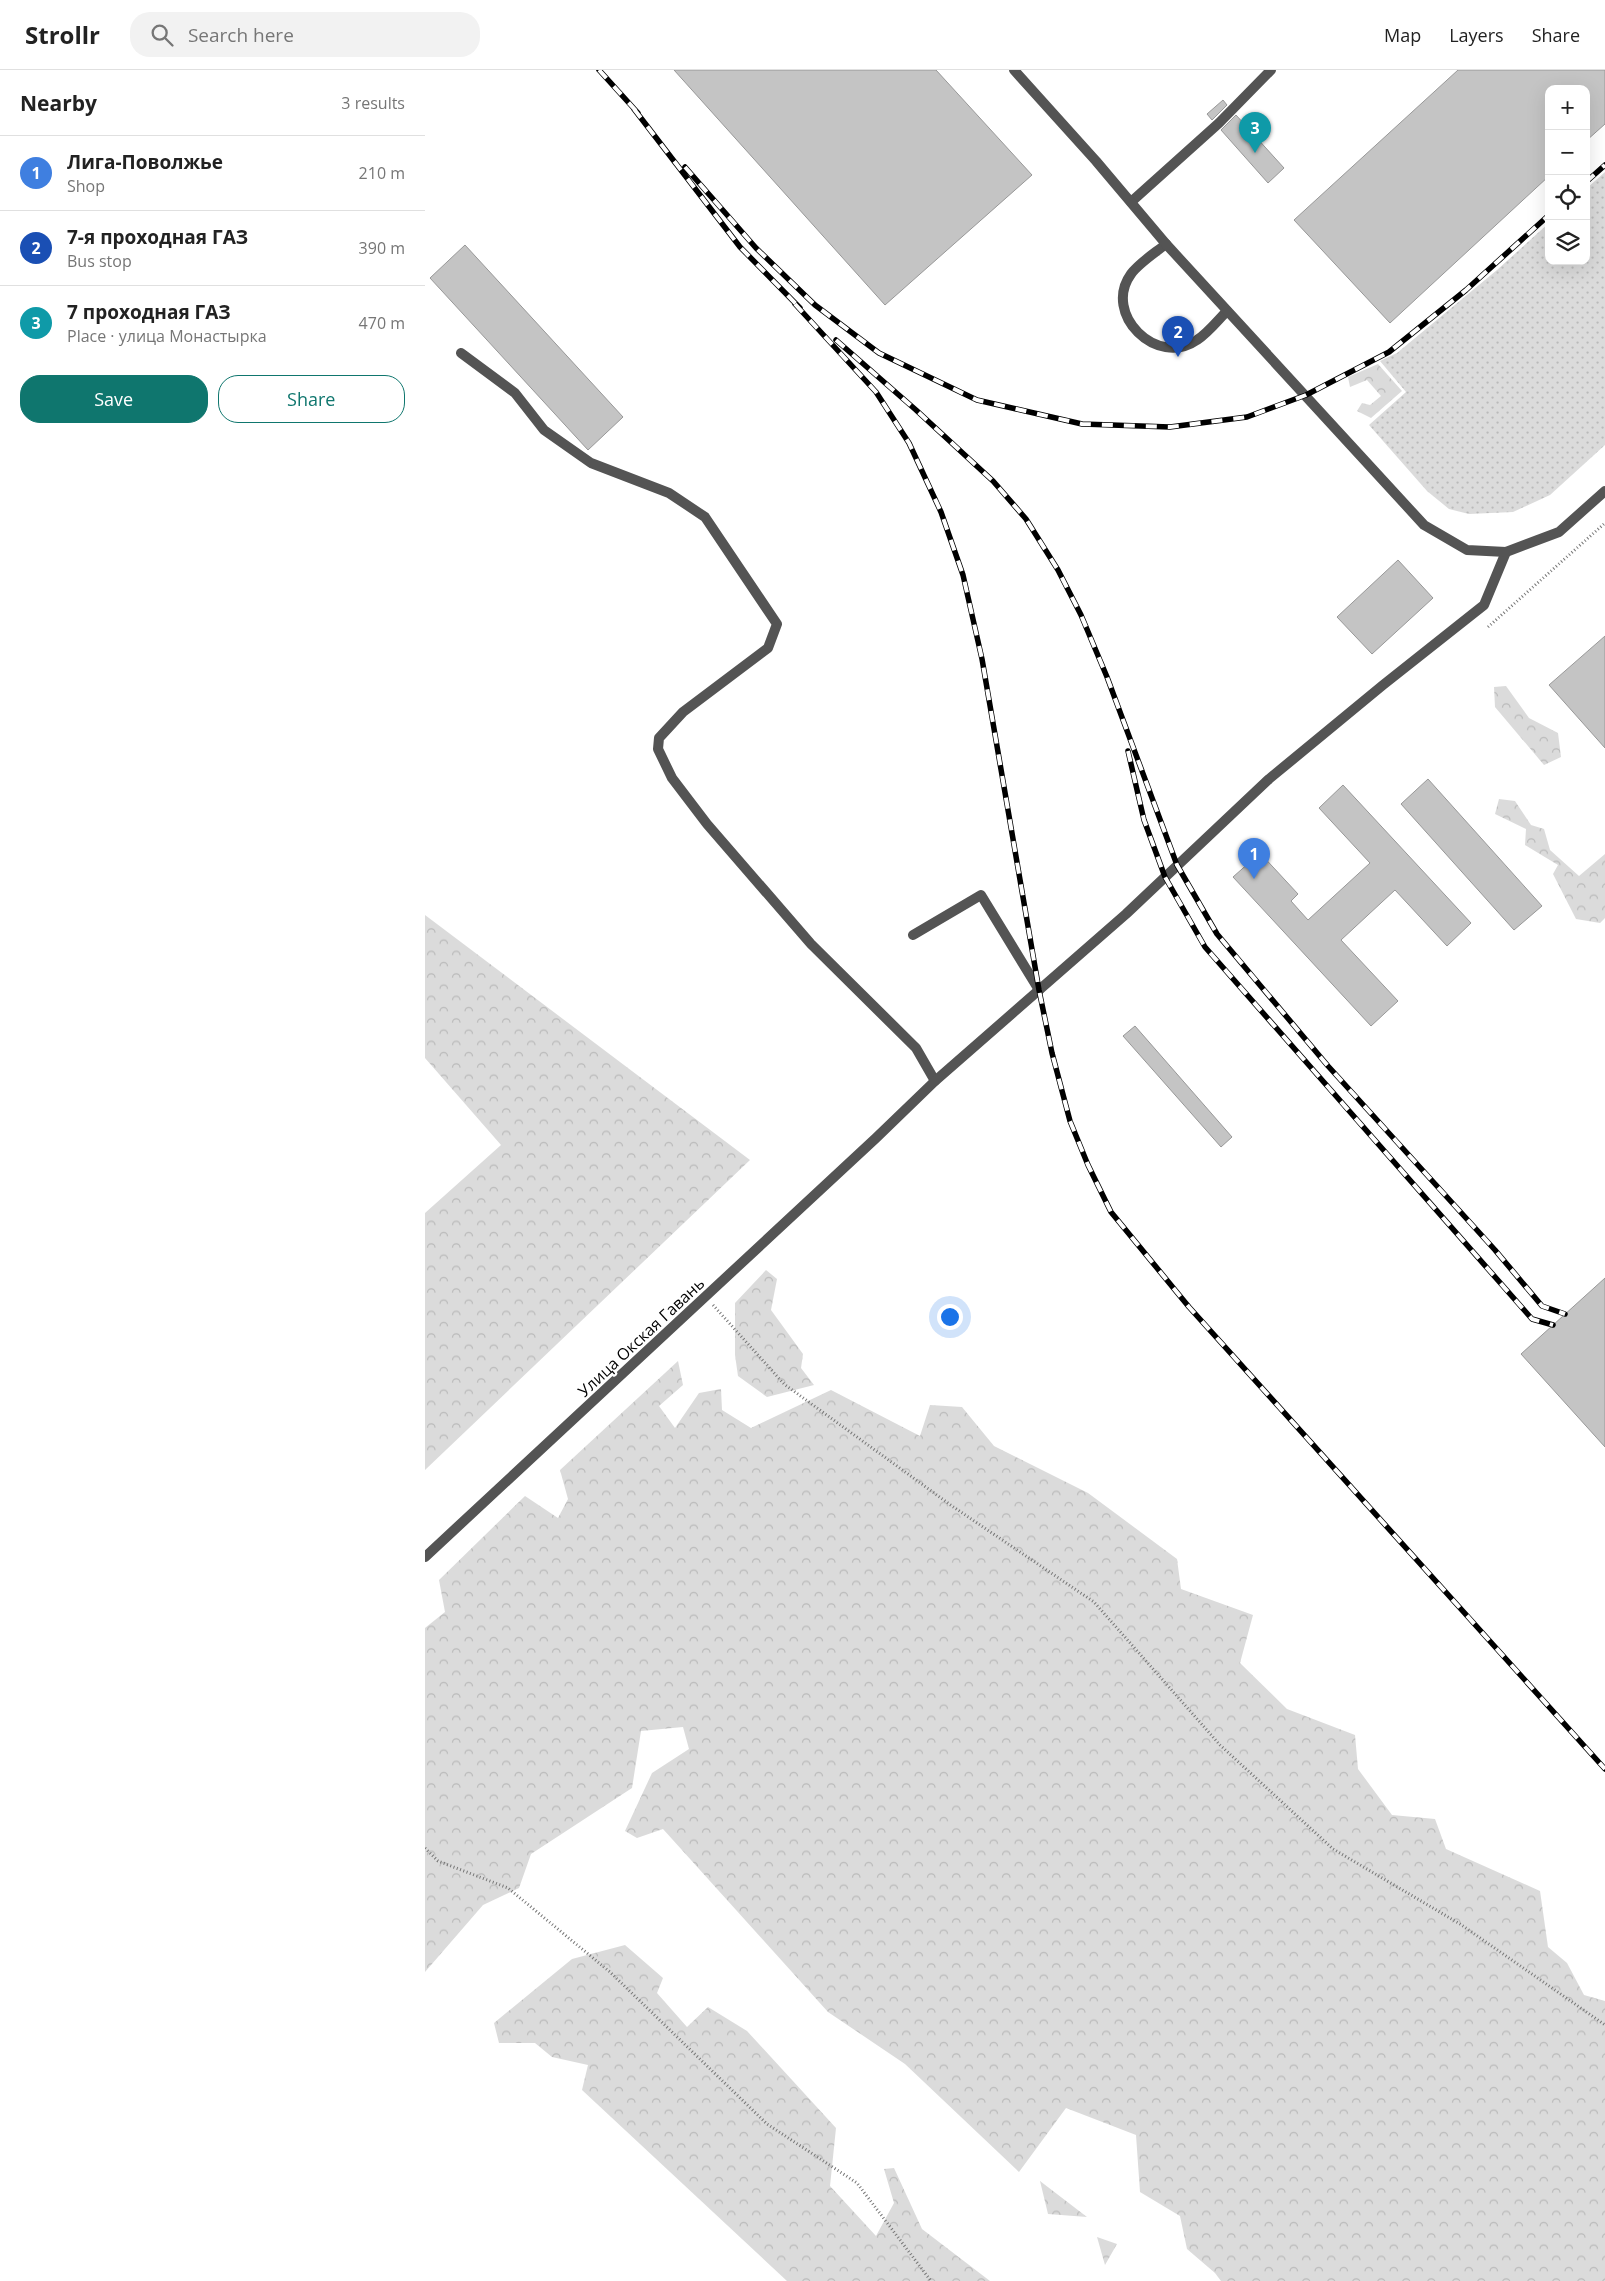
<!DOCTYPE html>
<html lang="en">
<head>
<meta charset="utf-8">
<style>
	:root { --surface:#fff; --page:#f2f2f2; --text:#222; --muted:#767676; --line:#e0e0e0; --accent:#0f766e }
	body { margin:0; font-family:"Open Sans",sans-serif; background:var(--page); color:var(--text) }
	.controls { position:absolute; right:15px; top:15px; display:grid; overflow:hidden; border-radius:10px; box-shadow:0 5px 20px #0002 }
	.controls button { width:45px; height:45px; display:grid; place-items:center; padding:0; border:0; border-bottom:1px solid var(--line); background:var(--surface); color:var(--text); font:25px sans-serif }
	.you { position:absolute; left:524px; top:1246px; width:18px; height:18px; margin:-12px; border:4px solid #fff; border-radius:50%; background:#1a73e8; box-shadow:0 0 0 8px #1a73e833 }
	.badge { display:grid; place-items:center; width:32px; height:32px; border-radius:50%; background:var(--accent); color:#fff; font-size:16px; font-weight:700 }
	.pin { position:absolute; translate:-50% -41px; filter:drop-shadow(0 1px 2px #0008) }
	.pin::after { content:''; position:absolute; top:26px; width:18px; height:15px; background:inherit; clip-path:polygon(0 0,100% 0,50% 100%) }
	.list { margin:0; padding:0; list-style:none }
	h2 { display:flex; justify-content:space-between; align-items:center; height:65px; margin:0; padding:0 20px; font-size:21px }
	h2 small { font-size:16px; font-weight:400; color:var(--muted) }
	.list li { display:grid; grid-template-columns:32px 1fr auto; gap:15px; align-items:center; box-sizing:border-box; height:75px; padding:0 20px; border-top:1px solid var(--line) }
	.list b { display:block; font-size:19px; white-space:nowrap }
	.list p { margin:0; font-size:16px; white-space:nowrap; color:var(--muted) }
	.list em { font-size:16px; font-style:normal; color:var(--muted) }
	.actions { display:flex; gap:10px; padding:15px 20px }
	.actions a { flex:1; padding:11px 0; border:1px solid var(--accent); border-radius:20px; text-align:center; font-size:18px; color:var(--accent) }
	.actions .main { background:var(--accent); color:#fff }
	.icon { flex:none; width:28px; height:28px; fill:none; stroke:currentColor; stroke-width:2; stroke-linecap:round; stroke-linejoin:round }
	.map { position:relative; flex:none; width:1180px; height:2211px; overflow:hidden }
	header { display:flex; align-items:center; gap:30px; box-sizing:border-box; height:70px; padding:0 25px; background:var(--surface); border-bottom:1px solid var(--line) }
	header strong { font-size:24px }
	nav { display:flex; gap:28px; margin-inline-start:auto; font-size:18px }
	.search { width:350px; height:45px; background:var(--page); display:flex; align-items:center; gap:12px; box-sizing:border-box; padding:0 18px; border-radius:20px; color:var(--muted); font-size:19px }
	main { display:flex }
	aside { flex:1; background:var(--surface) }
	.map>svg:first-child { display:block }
	.grass { fill:url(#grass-dots) }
	.forest { fill:url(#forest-crowns) }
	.building { fill:#c4c4c4; stroke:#989898 }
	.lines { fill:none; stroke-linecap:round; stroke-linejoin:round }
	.path { stroke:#767676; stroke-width:3; stroke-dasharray:1 2.5; stroke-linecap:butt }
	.service { stroke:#545454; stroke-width:10 }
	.minor { stroke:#545454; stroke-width:10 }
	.tertiary { stroke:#545454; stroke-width:10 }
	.rail-casing { stroke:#000; stroke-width:5.5 }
	.rail { stroke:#fff; stroke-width:4; stroke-dasharray:11; stroke-linecap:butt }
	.labels { text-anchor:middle; stroke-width:4.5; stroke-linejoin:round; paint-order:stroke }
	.street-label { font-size:16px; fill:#000; stroke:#fff }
</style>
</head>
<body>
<header>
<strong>Strollr</strong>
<div class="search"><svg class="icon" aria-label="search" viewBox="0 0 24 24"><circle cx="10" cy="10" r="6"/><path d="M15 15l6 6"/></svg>Search here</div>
<nav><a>Map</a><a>Layers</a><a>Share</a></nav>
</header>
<main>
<aside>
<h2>Nearby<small>3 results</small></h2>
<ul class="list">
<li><span class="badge" style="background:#3f7fe0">1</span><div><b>Лига-Поволжье</b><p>Shop</p></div><em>210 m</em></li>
<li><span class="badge" style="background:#1a4fb4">2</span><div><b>7-я проходная ГАЗ</b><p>Bus stop</p></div><em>390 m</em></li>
<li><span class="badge" style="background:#0f9aa8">3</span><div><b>7 проходная ГАЗ</b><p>Place · улица Монастырка</p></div><em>470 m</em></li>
</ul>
<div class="actions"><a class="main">Save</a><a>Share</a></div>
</aside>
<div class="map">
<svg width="1180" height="2211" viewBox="0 0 1180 2211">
	<defs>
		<pattern id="grass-dots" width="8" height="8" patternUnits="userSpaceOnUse" patternTransform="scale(1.25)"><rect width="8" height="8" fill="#dbdbdb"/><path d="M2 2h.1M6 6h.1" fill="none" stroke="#bababa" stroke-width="1.8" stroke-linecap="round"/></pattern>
		<pattern id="forest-crowns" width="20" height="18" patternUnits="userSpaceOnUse" patternTransform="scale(1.25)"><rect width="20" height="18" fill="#dbdbdb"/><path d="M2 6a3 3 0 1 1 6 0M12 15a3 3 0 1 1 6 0" fill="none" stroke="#bababa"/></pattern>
	</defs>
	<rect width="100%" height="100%" fill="#fff"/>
	<path class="grass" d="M1180 102V375L1125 425 1088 442 1044 444 1024 439 1002 421 944 355 981 322 955 291 972 283 1072 200 1124 153V191H1161V119Z"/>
	<path class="forest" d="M953 294 977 321 946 348 932 341 937 333 945 335 956 326 942 310 925 317 923 307Z
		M1081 616 1104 648 1133 663 1136 687 1119 695 1070 637 1069 617Z
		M1074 729 1090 731 1106 755 1119 759 1125 780 1154 806 1180 784V848L1175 853 1151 849 1128 804 1133 795 1100 775 1101 759 1070 744Z
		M0 845 325 1090 0 1400V1143L76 1075 0 988Z
		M341 1200 352 1209 346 1240 378 1284 376 1298 389 1315 342 1327 313 1306 310 1285V1233Z
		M253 1291 258 1315 234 1336 250 1358 274 1323 296 1319 297 1340 326 1358 406 1320 495 1366 505 1335 537 1337 569 1376 663 1423 752 1489 756 1519 828 1545 815 1593 862 1639 930 1665 933 1699 967 1745 1010 1749 1021 1779 1115 1821 1123 1877 1142 1893 1159 1925 1180 1931V2211H796L790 2203 762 2179 755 2146 715 2122 711 2065 641 2038 594 2102 480 1994 403 1942 238 1759 212 1768 200 1761 227 1703 264 1679 258 1657 216 1661 207 1718 106 1784 94 1818 58 1835 0 1902V1558L20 1542 14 1510 100 1426 133 1448 143 1429 135 1400Z
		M200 1875 238 1908 232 1923 262 1957 283 1937 322 1961 411 2058 405 2116 451 2166 469 2133 459 2099 469 2098 497 2159 565 2211H362L157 2020 163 1995 127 1987 110 1973H74L69 1953 147 1889Z
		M615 2111 662 2147 623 2144Z
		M672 2167 692 2174 680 2195Z"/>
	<path class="building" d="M249 0H511L607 105 460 235Z
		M1033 0H1180V54L1161 71V19H1124V106L965 253 869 150Z
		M798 30 802 35 787 50 782 44Z
		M811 45 859 98 843 113 796 60Z
		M40 175 198 347 163 380 5 208Z
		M973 490 1008 528 947 584 912 547Z
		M1180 566V678L1124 615Z
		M1003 709 1117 836 1089 860 976 734Z
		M918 715 1046 853 1022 876 970 820 916 870 973 931 946 956 808 807 835 783 873 824 866 831 883 850 945 793 894 738Z
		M710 956 807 1067 796 1077 698 966Z
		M1180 1208V1377L1096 1284Z"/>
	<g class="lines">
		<path class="path" d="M1063 557 1180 453
			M288 1235 359 1314 527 1436 669 1532 795 1675 908 1779 1035 1854 1180 1955
			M0 1778 13 1791 83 1818 185 1902 342 2054 432 2113 506 2211"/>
		<path class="service" d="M741 174C730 183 714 193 706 204 677 244 732 298 772 270 783 263 793 250 802 241
			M36 283 90 323 119 360 166 393 244 423 280 447 352 554 343 578 258 642 234 668 233 679 247 708 282 754 386 874 491 978 510 1011
			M488 865 556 825 614 920"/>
		<path class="minor" d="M706 132 794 53 846 0
			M0 1487 451 1068 510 1011 701 844 844 709 958 615 1059 535 1081 482"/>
		<path class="tertiary" d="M589 0 671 91 741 174 999 455 1042 480 1081 482 1134 462 1180 421"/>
		<defs>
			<path id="rail" d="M174 0 213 43
				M209 39 315 177 375 238
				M260 97 331 178 390 235 454 283 552 330 657 354 745 357 822 347 881 325 964 282 1041 220 1124 145
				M1161 112 1180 95
				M370 234 451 322 484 373 516 442 538 505 557 589 614 920 627 983 645 1051 663 1095 686 1142 764 1237 1180 1699
				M411 270 491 340 568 411 601 449 633 500 656 545 682 607 752 795 792 864 903 996 1070 1180 1117 1236 1140 1244
				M703 681 719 750 740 807 780 877 1107 1249 1128 1255"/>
		</defs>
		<use href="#rail" class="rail-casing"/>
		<use href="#rail" class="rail"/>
	</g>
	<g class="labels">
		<g class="street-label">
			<text transform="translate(216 1267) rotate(-43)" y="6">Улица Окская Гавань</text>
		</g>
	</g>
</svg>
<div class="controls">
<button>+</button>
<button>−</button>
<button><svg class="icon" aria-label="locate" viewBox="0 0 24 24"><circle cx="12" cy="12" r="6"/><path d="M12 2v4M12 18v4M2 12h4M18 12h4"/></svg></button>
<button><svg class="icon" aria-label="layers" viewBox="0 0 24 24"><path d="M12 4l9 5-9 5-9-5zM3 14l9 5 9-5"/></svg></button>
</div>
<div class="you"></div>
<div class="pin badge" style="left:829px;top:809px;background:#3f7fe0">1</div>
<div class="pin badge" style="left:753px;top:287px;background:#1a4fb4">2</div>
<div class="pin badge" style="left:830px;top:83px;background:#0f9aa8">3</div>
</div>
</main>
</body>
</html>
